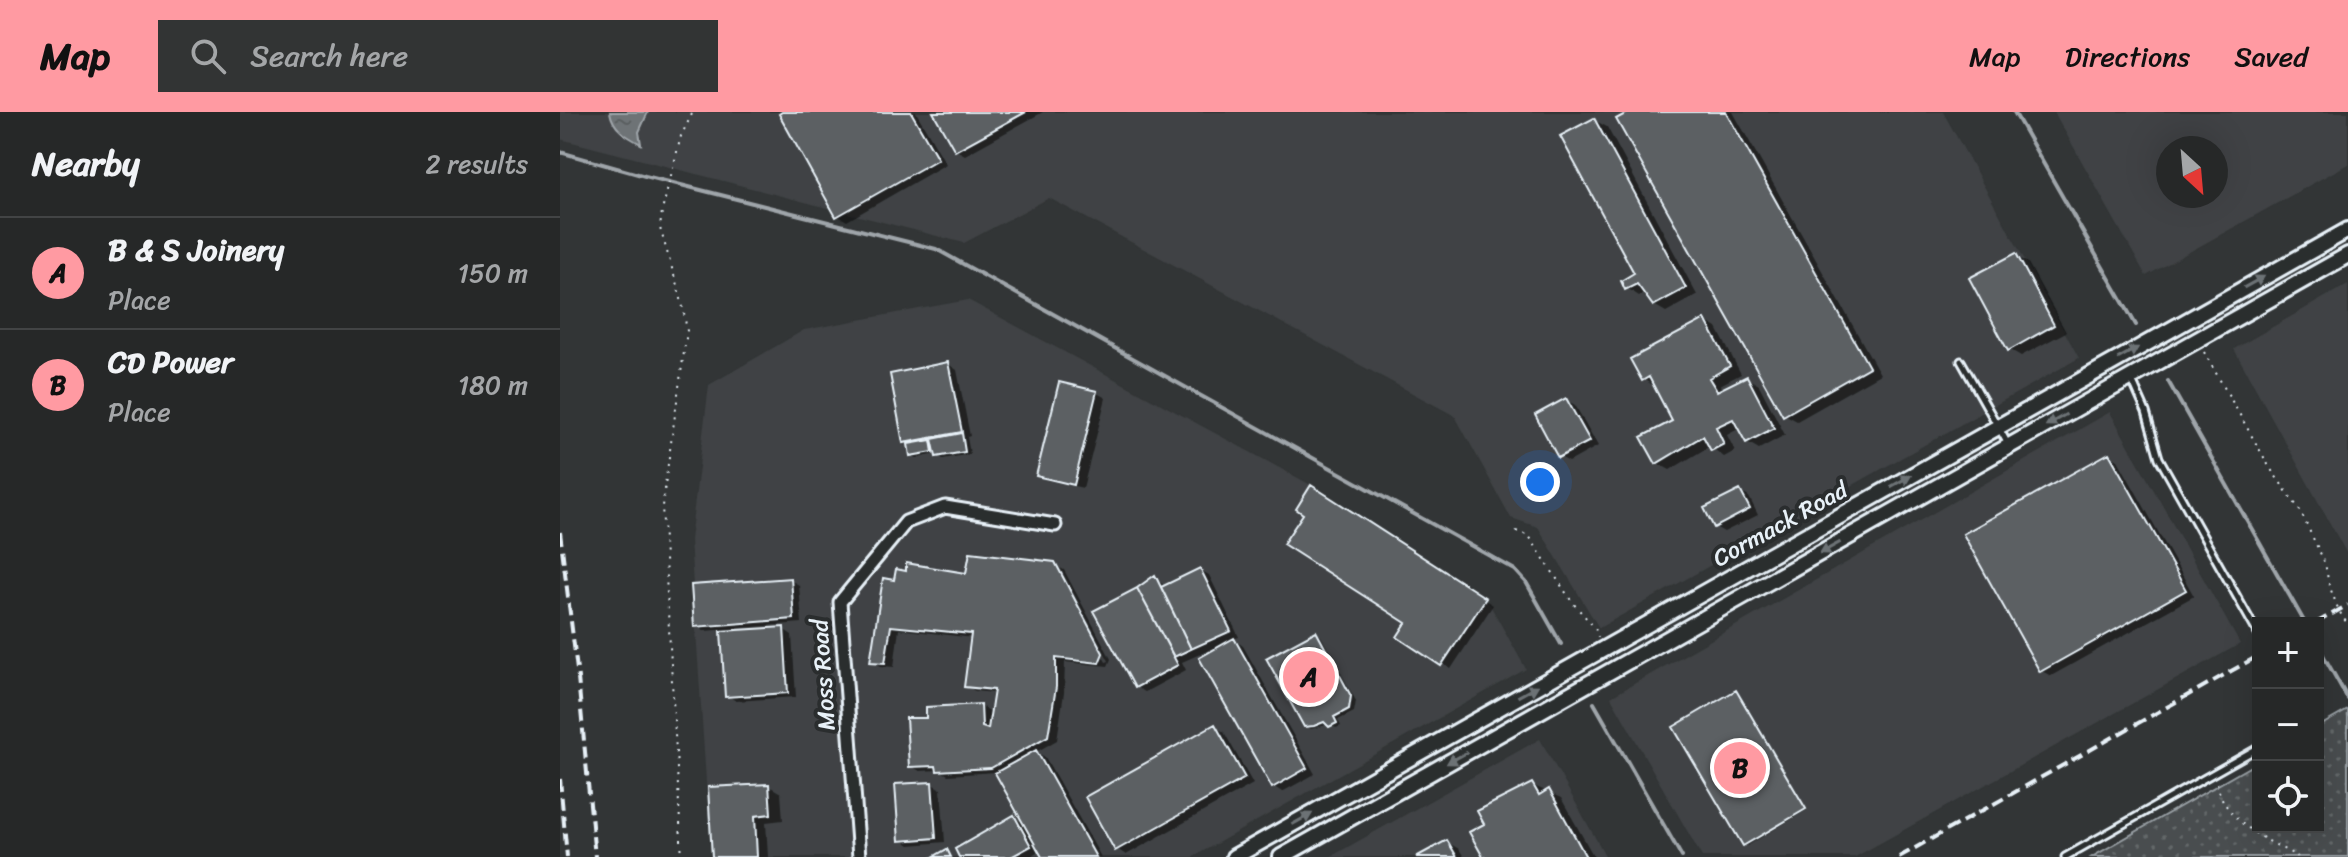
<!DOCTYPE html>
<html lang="en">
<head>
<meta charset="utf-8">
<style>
	:root { --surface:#262828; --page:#323434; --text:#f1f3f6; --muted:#a4a6a8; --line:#424445; --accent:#ff9aa2 }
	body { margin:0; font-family:Sriracha,sans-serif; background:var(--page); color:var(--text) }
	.controls { position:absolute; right:24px; bottom:24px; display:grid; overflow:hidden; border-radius:0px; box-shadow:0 8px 32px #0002 }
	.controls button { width:72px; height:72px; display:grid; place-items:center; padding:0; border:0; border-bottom:2px solid var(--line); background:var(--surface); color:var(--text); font:40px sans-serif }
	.compass { position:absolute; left:1596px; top:24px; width:72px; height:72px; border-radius:50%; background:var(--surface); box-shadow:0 8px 32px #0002; rotate:154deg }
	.you { position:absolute; left:980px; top:370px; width:28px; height:28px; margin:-20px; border:6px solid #fff; border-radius:50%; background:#1a73e8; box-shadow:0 0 0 12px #1a73e833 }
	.badge { display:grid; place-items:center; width:52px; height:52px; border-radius:50%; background:var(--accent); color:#111; font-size:26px; font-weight:700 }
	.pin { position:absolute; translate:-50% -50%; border:4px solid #fff; box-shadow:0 2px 8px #0006 }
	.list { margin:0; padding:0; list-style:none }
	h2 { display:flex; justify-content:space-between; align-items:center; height:104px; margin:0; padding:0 32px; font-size:34px }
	h2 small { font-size:26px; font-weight:400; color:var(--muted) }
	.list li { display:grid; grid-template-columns:52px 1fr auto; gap:24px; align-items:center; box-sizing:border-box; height:112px; padding:0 32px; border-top:2px solid var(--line) }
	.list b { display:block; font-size:30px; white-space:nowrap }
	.list p { margin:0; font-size:26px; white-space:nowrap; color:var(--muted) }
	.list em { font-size:26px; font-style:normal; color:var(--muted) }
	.icon { flex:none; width:44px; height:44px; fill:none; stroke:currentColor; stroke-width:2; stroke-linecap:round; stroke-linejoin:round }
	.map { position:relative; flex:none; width:1788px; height:745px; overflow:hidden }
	header { display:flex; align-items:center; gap:48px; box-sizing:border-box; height:112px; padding:0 40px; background:var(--accent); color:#111 }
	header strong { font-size:38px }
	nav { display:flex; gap:44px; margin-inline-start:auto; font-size:28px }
	.search { width:560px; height:72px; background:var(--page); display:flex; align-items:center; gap:20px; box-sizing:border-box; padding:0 28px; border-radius:0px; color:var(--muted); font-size:30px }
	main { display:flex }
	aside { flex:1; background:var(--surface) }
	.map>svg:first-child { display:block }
	.built { fill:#3f4244; fill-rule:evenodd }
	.park { fill:url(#park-dots); stroke:#989fa4; stroke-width:2 }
	.water { fill:url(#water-ripples); stroke:#9fa5aa; stroke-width:2 }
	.shadow { fill:#0007 }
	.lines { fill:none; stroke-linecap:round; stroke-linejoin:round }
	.stream { stroke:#9fa5aa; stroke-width:4 }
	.building { fill:#5c6063; stroke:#e8f1f8; stroke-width:2 }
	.service-casing { stroke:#e8f1f8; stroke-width:11 }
	.minor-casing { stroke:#e8f1f8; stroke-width:17 }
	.tertiary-casing { stroke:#e8f1f8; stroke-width:20 }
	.path { stroke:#e8f1f8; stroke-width:2; stroke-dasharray:2 6; stroke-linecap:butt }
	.service { stroke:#2a2d2e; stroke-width:5 }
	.minor { stroke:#2a2d2e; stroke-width:11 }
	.tertiary { stroke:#2a2d2e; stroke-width:14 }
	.rail { stroke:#e8f1f8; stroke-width:4; stroke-dasharray:12 6; stroke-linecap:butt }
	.oneway { fill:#6c7275 }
	.labels { text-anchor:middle; stroke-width:8; stroke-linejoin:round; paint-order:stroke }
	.street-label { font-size:24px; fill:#e8f1f8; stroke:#2a2d2e }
</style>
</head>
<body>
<header>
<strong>Map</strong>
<div class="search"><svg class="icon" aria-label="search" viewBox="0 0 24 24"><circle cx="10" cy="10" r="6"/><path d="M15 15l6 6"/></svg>Search here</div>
<nav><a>Map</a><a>Directions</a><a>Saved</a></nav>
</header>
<main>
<aside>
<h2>Nearby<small>2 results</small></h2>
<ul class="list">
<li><span class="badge">A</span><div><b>B &amp; S Joinery</b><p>Place</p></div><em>150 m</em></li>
<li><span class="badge">B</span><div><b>CD Power</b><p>Place</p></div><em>180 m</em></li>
</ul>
</aside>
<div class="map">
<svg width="1788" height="745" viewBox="0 0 1788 745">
	<defs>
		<pattern id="park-dots" width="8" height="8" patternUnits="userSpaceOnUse" patternTransform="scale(2)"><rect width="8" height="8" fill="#494d4f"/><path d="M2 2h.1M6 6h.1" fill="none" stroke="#636769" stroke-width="1.8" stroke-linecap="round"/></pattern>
		<pattern id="water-ripples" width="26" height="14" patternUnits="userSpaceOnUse" patternTransform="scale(2)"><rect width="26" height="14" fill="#6e7376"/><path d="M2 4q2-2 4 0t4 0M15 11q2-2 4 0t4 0" fill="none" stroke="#5a5e60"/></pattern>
	</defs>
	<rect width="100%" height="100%" fill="#323536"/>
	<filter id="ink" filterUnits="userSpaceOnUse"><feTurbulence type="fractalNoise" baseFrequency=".0125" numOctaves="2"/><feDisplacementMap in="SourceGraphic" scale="16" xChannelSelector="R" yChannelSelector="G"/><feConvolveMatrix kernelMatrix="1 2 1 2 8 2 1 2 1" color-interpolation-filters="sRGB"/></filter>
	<g filter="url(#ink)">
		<path class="built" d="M0 0H1383L1519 246 1039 516 978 415 951 406 895 304 489 86 404 131 0 27Z
			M1494 0H1788V52L1586 164ZM1656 36V84H1608V36Z
			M1788 172V444L1674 237Z
			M408 188 751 373 926 486 966 557 633 745H151L130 428 149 273 244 218Z
			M1550 300 1680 532 1295 745H1142L1051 585Z
			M980 627 1046 745H770Z"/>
		<path class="park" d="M1788 598V745H1532L1698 650V715H1758V615Z"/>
		<path class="water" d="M50 0H88L79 20 81 32C66 24 53 17 50 0Z"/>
		<path class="shadow" d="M226 0H356L386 52 287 109 278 104Z
			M375 0H483L405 43 396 38Z
			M1073 0H1173L1320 262 1237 309 1224 302Z
			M1034 8 1047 15 1137 183 1106 200 1094 193 1087 179 1079 184 1067 176 1077 162Z
			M1456 144 1468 151 1506 220 1461 244 1449 237Z
			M1145 209 1157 216 1181 262 1160 273 1163 278 1187 266 1199 273 1225 323 1199 337 1187 330 1180 316 1167 323 1175 339 1164 345 1150 334 1110 358 1097 351 1114 310 1096 275 1083 267Z
			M388 252 397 258 410 324 407 325 410 342 383 347 377 342 357 346 352 343 350 333 345 330Z
			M501 272 537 281 546 286 523 376 487 368 478 363Z
			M1006 288 1015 293 1038 334 1009 350 1000 345Z
			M1549 343 1558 348 1634 484 1491 564 1482 559Z
			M1180 380 1189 385 1198 403 1164 420 1155 415Z
			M761 381 933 493 891 557 840 524 848 511 746 401Z
			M494 454 546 550 549 549 500 456 504 458 551 547 548 554 505 550 504 581 497 628 476 640 485 645 541 745H484L480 738 472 743 476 745H401L454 705 466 713 437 660 388 663 380 658 360 659 351 654 368 608 421 594 433 601 435 581 415 579 406 574 413 526 339 517 334 555 321 554 313 549 336 470Z
			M640 458 649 463 679 525 673 527 683 534 755 662 722 680 713 674 656 535 622 550 626 558 585 580 576 575 536 500 595 466 606 475Z
			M230 468 239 473 242 511 145 519 136 513Z
			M223 517 232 523 236 585 176 589 167 583Z
			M756 521 761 524 796 589 794 600 778 608 781 614 776 616 770 612 751 617 745 614Z
			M1176 580 1247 698 1187 734 1185 733Z
			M655 615 664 620 693 672 566 743 557 737Z
			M372 672 381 677 385 730 350 733 341 727Z
			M972 673 1001 686 1034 745H925Z
			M209 674 221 681 223 708 206 710 208 745H154Z
			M887 730 899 737 904 745H860Z"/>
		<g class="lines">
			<path class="stream" d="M1454 0 1576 213
				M0 40 85 64 376 137 955 458 966 470 1001 532
				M1608 269 1745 511
				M1758 534 1788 587
				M1034 591 1122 745"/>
		</g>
		<path class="building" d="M222 0H351L378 47 276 105 219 2Z
			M373 0H466L395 39Z
			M1069 0H1166L1309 255 1223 304 1056 7Z
			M1034 6 1126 176 1093 194 1077 172 1065 178 1061 169 1074 161 1000 24Z
			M1456 141 1494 213 1448 239 1409 166Z
			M1145 207 1170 254 1149 266 1157 279 1187 264 1214 316 1186 331 1173 307 1156 315 1164 332 1151 339 1143 324 1096 352 1081 325 1112 309 1089 265 1082 269 1070 247Z
			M388 250 402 320 343 331 330 262Z
			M499 270 537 279 514 373 476 364Z
			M1006 286 1030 329 998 346 975 303Z
			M402 321 405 340 376 345 372 327Z
			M371 328 373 340 350 344 348 332Z
			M1549 341 1626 478 1480 560 1403 422Z
			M751 373 926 486 881 554 837 525 846 511 723 432 743 402 736 397Z
			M1180 378 1190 397 1154 416 1144 396Z
			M410 440 495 450 543 541 539 551 496 546V575L488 624 431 656 377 659 376 654 349 655 346 606H366V595L421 592 422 615 428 617 434 578 404 575 411 522 331 514 325 551 310 550 323 466 334 468 336 457 346 459V451L406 461Z
			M640 456 671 519 631 537 601 475Z
			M595 463 631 537 614 545 577 476Z
			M231 466 234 507 134 515 131 473Z
			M577 476 618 553 575 576 533 499Z
			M224 515 228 581 165 585 161 519Z
			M756 519 791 584 789 597 774 605 777 611 769 615 764 610 754 614 744 615 706 546Z
			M674 526 747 656 712 676 639 546Z
			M1176 578 1246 697 1183 734 1113 615Z
			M655 612 685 666 555 739 525 685Z
			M476 638 536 745H482L435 661Z
			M372 670 376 726 339 729 335 672Z
			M972 671 979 683 989 677 1026 745H923L909 720 924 712 917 699Z
			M209 672 211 702 195 704 197 745H152L148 675Z
			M454 703 471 734 451 745H399L395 737Z
			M887 728 897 745H856Z
			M387 737 391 745H373Z"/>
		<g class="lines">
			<defs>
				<path id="service" d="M1401 249 1449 334
					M1571 266 1586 300 1599 346 1698 522
					M1505 745 1698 636"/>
				<path id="minor" d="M299 745 280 490 346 410 385 395 495 413"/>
				<path id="tertiary" d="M674 745 1788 118
					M721 745 1788 143"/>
			</defs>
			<use href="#service" class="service-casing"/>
			<use href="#minor" class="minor-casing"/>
			<use href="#tertiary" class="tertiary-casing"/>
			<path class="path" d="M1644 240 1710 356 1739 397 1765 451 1769 473 1779 499 1788 513
				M956 419 969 424 1012 490 1035 516 1038 525
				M1657 671C1664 710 1706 727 1738 745
				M122 745 102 394 127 219 122 190 100 116 102 99 121 24 133 0"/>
			<use href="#service" class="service"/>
			<use href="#minor" class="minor"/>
			<use href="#tertiary" class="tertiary"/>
			<path class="rail" d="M0 420 18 566 35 745
				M1756 511 1788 493
				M0 667 7 745
				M1339 745 1698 544"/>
		</g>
		<defs><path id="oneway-solid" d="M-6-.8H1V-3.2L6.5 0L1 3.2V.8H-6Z" transform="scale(2)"/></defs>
		<g class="oneway">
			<use href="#oneway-solid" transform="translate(1694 170) rotate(-29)"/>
			<use href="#oneway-solid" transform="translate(1568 241) rotate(-29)"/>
			<use href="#oneway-solid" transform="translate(1496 308) rotate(151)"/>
			<use href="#oneway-solid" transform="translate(1341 369) rotate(-29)"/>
			<use href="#oneway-solid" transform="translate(1270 436) rotate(151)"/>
			<use href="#oneway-solid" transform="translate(968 579) rotate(-29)"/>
			<use href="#oneway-solid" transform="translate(897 646) rotate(151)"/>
			<use href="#oneway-solid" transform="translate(742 707) rotate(-29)"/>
		</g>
	</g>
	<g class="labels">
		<g class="street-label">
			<text transform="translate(1220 412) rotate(-29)" y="8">Cormack Road</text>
			<text transform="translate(263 563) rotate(-94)" y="8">Moss Road</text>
		</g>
	</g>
</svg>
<div class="controls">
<button>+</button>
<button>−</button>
<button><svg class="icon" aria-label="locate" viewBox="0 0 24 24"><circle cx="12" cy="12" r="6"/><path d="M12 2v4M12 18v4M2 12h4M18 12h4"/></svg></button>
</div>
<svg class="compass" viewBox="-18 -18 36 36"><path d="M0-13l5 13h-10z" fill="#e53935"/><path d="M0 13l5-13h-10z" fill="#a4a6a8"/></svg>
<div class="you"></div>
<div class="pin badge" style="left:749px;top:565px">A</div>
<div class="pin badge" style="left:1180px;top:656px">B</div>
</div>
</main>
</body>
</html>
